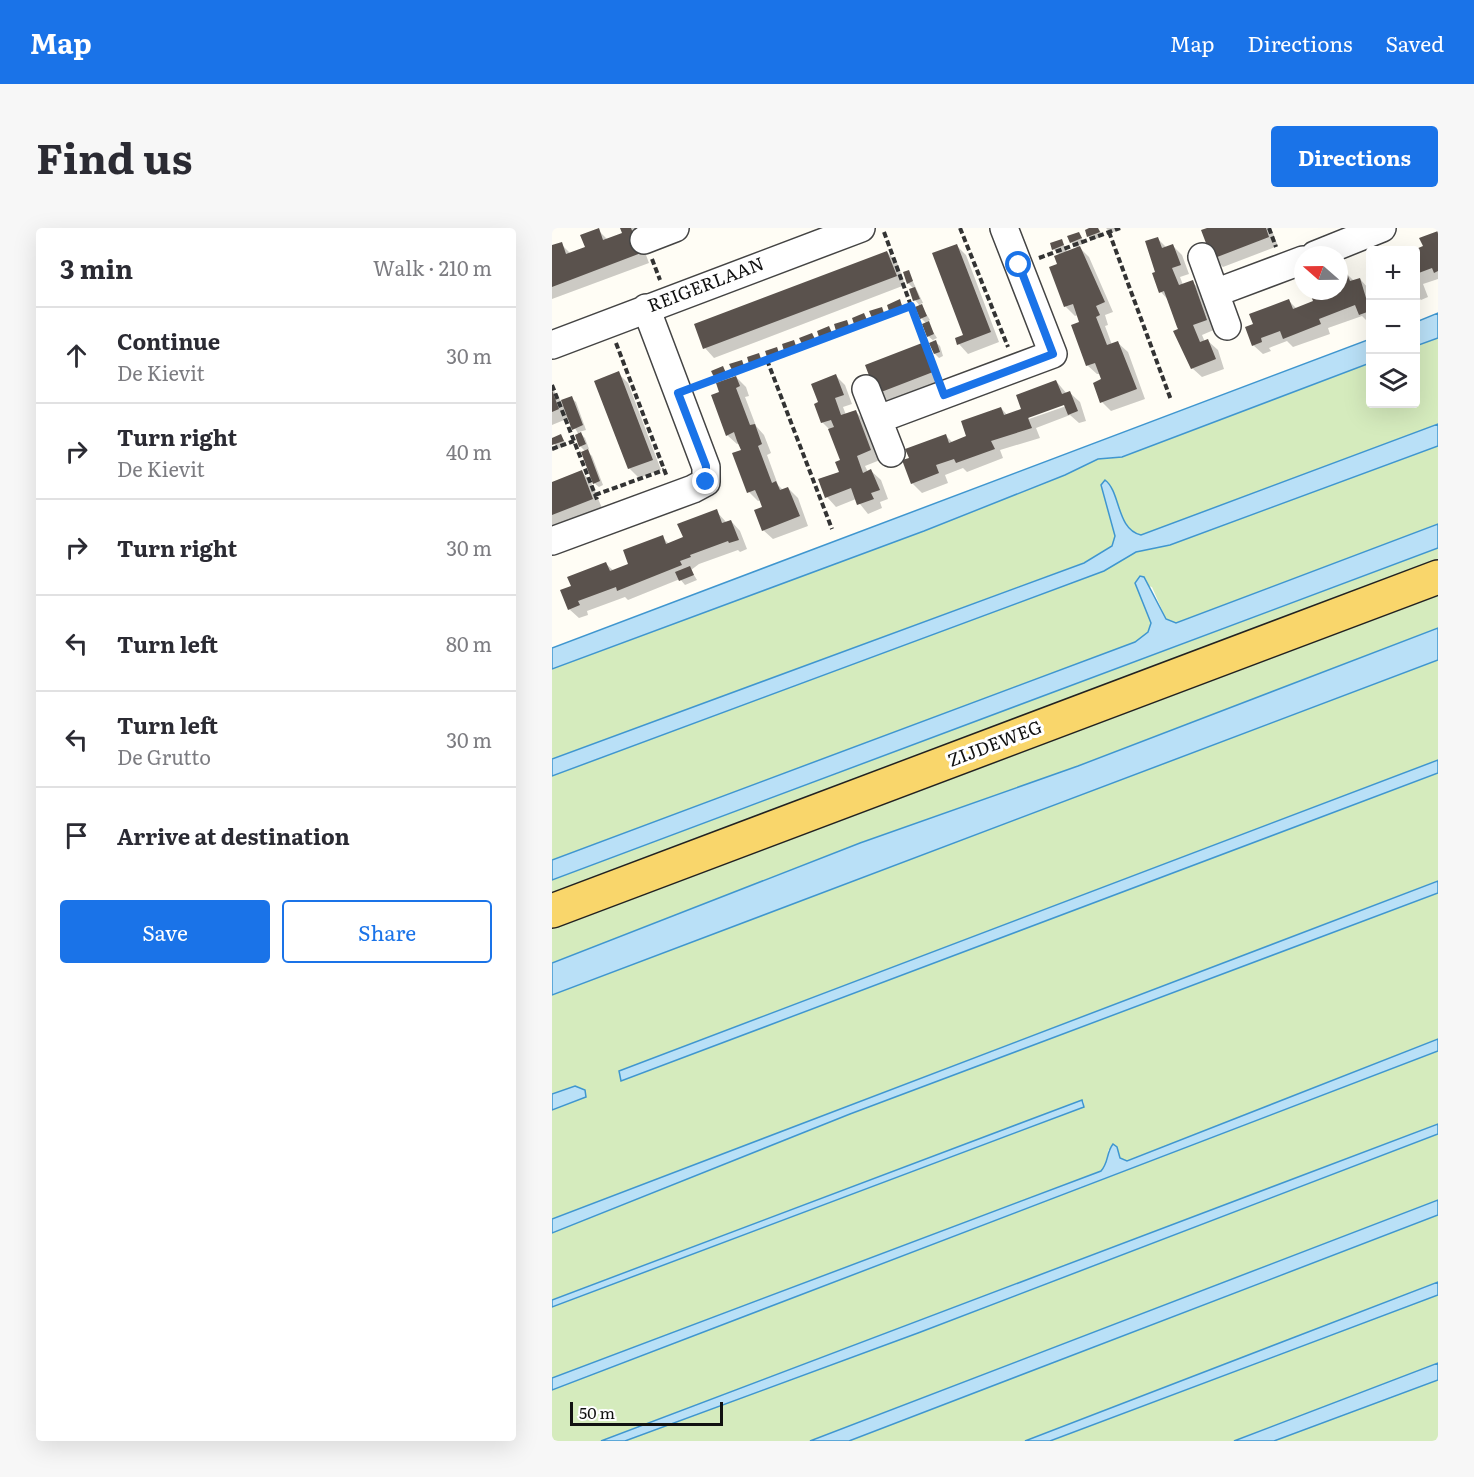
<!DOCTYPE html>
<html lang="en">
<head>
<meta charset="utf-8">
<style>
	:root { --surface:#fff; --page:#f7f7f7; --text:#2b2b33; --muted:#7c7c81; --line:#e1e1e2; --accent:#1a73e8 }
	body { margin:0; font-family:Literata,serif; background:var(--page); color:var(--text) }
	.controls { position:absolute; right:18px; top:18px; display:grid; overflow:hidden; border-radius:6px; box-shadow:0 6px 24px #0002 }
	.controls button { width:54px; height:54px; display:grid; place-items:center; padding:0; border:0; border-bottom:2px solid var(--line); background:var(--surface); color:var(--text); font:30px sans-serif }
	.compass { position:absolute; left:742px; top:18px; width:54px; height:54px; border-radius:50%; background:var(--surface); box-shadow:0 6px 24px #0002; rotate:290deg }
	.scale { position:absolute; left:18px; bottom:15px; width:153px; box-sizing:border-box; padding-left:6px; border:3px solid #111; border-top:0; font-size:16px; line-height:21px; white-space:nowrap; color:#111; -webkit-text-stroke:4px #fff; paint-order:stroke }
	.stop { position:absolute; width:18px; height:18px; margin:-14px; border:4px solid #1a73e8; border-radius:50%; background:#fff }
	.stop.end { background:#1a73e8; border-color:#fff; box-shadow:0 2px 6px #0008 }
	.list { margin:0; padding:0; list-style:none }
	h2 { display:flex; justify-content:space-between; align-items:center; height:78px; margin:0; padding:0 24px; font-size:26px }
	h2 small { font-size:20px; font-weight:400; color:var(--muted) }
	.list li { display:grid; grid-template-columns:39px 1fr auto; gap:18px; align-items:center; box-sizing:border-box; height:96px; padding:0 24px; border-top:2px solid var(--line) }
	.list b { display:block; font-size:22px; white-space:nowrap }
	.list p { margin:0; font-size:20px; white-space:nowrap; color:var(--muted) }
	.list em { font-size:20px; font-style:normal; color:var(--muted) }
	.actions { display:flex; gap:12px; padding:18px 24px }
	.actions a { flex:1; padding:14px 0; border:2px solid var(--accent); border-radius:6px; text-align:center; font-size:21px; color:var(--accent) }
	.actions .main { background:var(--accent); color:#fff }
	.icon { flex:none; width:33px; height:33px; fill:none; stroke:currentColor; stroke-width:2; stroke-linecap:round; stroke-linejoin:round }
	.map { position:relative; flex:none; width:886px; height:1213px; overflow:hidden; border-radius:6px }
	header { display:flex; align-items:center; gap:36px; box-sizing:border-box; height:84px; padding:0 30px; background:var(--accent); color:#fff }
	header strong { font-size:28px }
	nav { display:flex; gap:33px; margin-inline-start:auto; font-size:21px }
	.intro { display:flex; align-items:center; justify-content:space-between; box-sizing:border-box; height:144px; padding:0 36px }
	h1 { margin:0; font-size:42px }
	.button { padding:15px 27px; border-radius:6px; background:var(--accent); color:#fff; font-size:21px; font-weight:700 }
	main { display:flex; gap:36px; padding:0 36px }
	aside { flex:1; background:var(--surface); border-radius:6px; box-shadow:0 6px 24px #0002 }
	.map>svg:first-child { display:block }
	.green { fill:#d5ebbd }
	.water { fill:#b9e0f7; stroke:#3f96cf; stroke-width:1.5 }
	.shadow { fill:#0003; fill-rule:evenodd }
	.building { fill:#5a524d }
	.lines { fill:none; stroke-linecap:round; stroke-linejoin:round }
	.minor-casing { stroke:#444; stroke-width:30 }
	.major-casing { stroke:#222; stroke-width:36 }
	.path { stroke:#333; stroke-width:4; stroke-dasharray:6 3; stroke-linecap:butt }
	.minor { stroke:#fff; stroke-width:27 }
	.major { stroke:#f9d66b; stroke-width:33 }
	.route { stroke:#1a73e8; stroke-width:8 }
	.labels { text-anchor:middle; stroke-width:6; stroke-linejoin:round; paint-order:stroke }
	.street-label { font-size:18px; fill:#111; stroke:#fff }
</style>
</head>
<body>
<header>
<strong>Map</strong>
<nav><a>Map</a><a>Directions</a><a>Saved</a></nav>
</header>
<div class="intro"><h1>Find us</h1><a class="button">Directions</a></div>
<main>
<aside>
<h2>3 min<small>Walk · 210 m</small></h2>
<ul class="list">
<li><svg class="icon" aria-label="ahead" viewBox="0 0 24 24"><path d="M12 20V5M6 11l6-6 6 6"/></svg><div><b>Continue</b><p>De Kievit</p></div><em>30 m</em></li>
<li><svg class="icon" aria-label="right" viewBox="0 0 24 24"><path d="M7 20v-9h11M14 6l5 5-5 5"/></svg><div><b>Turn right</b><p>De Kievit</p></div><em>40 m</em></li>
<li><svg class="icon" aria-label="right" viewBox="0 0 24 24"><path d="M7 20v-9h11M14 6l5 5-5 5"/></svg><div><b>Turn right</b></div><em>30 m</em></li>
<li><svg class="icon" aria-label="left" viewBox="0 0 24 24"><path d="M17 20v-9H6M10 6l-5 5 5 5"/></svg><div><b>Turn left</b></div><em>80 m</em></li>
<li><svg class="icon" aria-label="left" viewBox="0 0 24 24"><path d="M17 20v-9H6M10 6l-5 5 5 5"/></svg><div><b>Turn left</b><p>De Grutto</p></div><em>30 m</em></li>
<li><svg class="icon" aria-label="arrive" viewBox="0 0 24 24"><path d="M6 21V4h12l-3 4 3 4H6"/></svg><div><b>Arrive at destination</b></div></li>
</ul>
<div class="actions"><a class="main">Save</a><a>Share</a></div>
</aside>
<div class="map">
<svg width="886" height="1213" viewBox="0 0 886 1213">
	<rect width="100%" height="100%" fill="#fffdf5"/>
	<path class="green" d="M886 110V196L589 307C572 303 564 276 560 261L563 308 560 318 531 335 0 531V441L372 303 513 247 546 231 570 229 818 135V176H864V118Z
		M886 218V296L624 395 614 391 600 359 583 355 599 395 596 404 583 414 0 632V548L552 343 584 324 618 317Z
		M886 320V336L0 671V652Z
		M886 364V400L526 538 308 615 0 735V698Z
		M886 432V532L69 853 886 545V653L0 991V882L34 868 23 858 0 866V767Z
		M886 665V811L575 933 568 930 565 919 556 922 555 936 549 943 0 1150V1079L531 879 532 874 530 872 0 1072V1005L298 886Z
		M886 823V896L49 1213H0V1162Z
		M886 906V972L258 1213H73L366 1105Z
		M886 987V1054L473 1213H297Z
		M886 1067V1135L682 1213H498Z
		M886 1152V1213H722L733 1209Z"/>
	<path class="water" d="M886 85V110L864 118V94Z
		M818 111V135L570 229 546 231 513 247 372 303 0 441V420Z
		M886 196V218L618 317 584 324 552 343 0 548V531L532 335 560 318 563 308 549 257 553 252C569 264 564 301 589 307Z
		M886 296V320L0 652V632L583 414 596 404 599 395 583 355 588 348 592 349 614 391 624 395Z
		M886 400V432L0 767V735L308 615 526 538Z
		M886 532V545L69 853 67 843Z
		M886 653V665L298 886 0 1005V991Z
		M886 811V823L0 1162V1150L549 943C557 934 554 925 561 916L565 919 568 930 575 933Z
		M23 858 33 862 34 869 0 882V866Z
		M530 872 532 879 0 1079V1072Z
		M886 896V906L366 1105 73 1213H49Z
		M886 972V987L297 1213H258Z
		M886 1054V1067L498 1213H473Z
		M886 1135V1152L722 1213H682Z"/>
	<path class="shadow" d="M70 0H84L97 35 0 71V19L9 16 19 26 35 20 46 2 56 12 72 6Z
		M541 0H546L551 8 541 12 536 8Z
		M554 0H568L569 1 559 5Z
		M659 0H719L726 18 671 39 661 30Z
		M886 4V51L871 56 876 69 869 72 864 67V23L872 19Z
		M527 6 533 15 526 18 537 29 561 84 553 87 556 97 553 98 560 117 566 115 576 124 593 171 559 183 550 174 551 152 548 146H545L535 137 526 87 523 88 514 79 499 40 507 37 508 27 501 21 509 12 516 24 525 20 519 14Z
		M605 10 615 20 621 18 630 27 637 46 628 49 631 57 640 54 650 63 664 101 650 107 653 114 656 113 666 122 672 141 650 149 640 140 617 73 609 64 595 14Z
		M405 18 414 27 447 114 416 126 407 116 413 108Z
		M335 24 345 34 353 57 162 130 153 120Z
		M356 43 371 75 368 76 378 92 375 94 385 110 381 112 388 118 391 128 387 130 383 126V114L376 108 375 96 369 90 368 78 363 72 362 61 356 55Z
		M794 45 802 53 808 51 817 61 818 96 810 88 776 100 778 106 741 119 735 113 717 120 719 123 711 126 701 117 703 97 737 73 745 81 762 74 758 63H787V47Z
		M347 73 354 82 343 87 338 82Z
		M329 81 335 89 325 93 321 89Z
		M312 87 318 96 308 100 303 96Z
		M294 94 300 103 290 106 286 102Z
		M277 100 283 109 273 113 266 104Z
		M260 107 266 116 255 120 251 115Z
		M241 113 248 123 238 126 233 122Z
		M370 117 380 126 390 154 335 174 325 165Z
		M224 120 230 129 220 133 216 128Z
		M207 127 213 136 203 139 198 135Z
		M189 133 196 142 185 146 181 142Z
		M171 140 178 151 184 149 194 159 197 168 193 169 204 198 212 207 219 225 215 227 226 257 231 262 236 260 246 270 256 298 221 311 211 302 212 280 209 272 206 273 197 264 188 215 185 216 175 207 169 155 161 144Z
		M66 145 76 155 109 242 87 250 77 240Z
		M284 148 293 157 300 176 291 179 294 187 303 183 313 193 328 232 313 238 316 244 319 243 329 252 336 271 328 274 330 280 316 286 304 271 284 279 275 269 289 244 290 233 278 202 270 194 268 175Z
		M504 153 515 166 518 165 528 174 534 193 527 195 518 187 484 200 488 210 448 222 451 230 415 244 411 240 393 247 396 255 370 265 360 255 359 230 393 207 401 215 416 209 449 180 456 188 471 182ZM519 173 520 176 477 191V188Z
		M0 160 9 173 19 170 24 174 34 202 27 204 33 210 37 221 34 222 40 228 51 257 47 259 42 255 34 224 28 218 27 207 17 190 0 197Z
		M9 208 15 217 5 221 0 211Z
		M30 244 39 254 50 280 0 299V256Z
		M164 283 175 295 179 293 188 303 195 321 188 324 186 322 147 336 139 342 145 352 133 357 128 351 76 372 73 369 35 383 36 387 27 390 17 381 21 359 54 336 62 343 78 337 110 309 117 316 132 310Z"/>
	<path class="building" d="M47 0 51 12 70 5 68 0H79L89 25 0 59V17L10 14 14 26 33 19 28 7Z
		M537 0H546L548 4 535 9 533 2Z
		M655 0H714L717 9 660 31 649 2Z
		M886 3V43L882 45 880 40 864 46V21L871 18 867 10Z
		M527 4 530 10 518 15 515 8Z
		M606 9 610 20 621 16 629 37 620 40 627 57 641 52 655 92 641 97 648 114 656 111 664 131 639 141 621 103 626 101 625 99 612 63 607 65 600 45 603 44 593 13Z
		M510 11 512 17 500 22 498 15Z
		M405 16 439 104 405 117 403 110 411 107 380 25Z
		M528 18 553 74 544 78 548 87 544 89 555 117 566 113 585 161 548 175 541 155 549 151 543 135 534 138 519 97 527 94 521 76 512 79 497 39 505 36 502 28Z
		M335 23 345 48 151 121 142 96Z
		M357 42 361 53 355 56 351 44Z
		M794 43 798 53 808 50 818 83 807 87 803 77 767 91 769 96 731 111 728 103 709 110 710 114 700 118 693 99 701 96 697 86 737 71 741 81 761 73 757 63H787V46Z
		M363 59 368 71 361 73 357 61Z
		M348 71 350 78 337 83 335 77Z
		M370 76 375 88 368 91 363 79Z
		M330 79 332 85 320 90 317 83Z
		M312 85 315 92 302 96 300 90Z
		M295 92 297 98 284 103 282 96Z
		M377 93 382 106 375 109 370 96Z
		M277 98 280 105 267 109 265 103Z
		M260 105 263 111 250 116 247 110Z
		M242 112 244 118 232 123 230 116Z
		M384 112 388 124 382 126 377 115Z
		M370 115 381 144 324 166 313 137Z
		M225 119 227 125 215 129 213 123Z
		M207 125 209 131 197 136 195 129Z
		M190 132 192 138 180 142 177 136Z
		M171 138 174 145 162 149 159 143Z
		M67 143 101 232 76 241 42 153Z
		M284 146 292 167 283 170 289 187 304 182 319 222 305 228 311 245 319 241 328 262 319 265 322 271 305 277 299 260 273 270 266 251 287 244 283 234 288 232 276 201 282 199 279 192 269 195 262 176 266 174 259 156Z
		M184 148 188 158 184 160 198 197 203 196 210 216 206 218 220 255 224 253 228 262 236 259 248 288 210 303 202 282 210 279 207 271 203 262 195 265 180 225 189 222 185 213 182 204 174 208 159 167 167 164 164 155Z
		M504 152 510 166 518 163 526 183 516 187 512 177 476 190 480 200 439 213 443 221 404 235 402 231 384 237 387 245 359 256 350 232 357 230 353 221 394 206 397 215 414 208 409 193 449 179 452 187 469 181 464 167Z
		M0 162 7 181 0 184Z
		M20 168 31 197 20 202 9 172Z
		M29 204 34 216 27 219 23 207Z
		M9 206 12 213 0 217V210Z
		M36 221 48 253 41 256 29 224Z
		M30 242 41 271 0 287V254Z
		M165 281 170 295 179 292 187 312 177 315 176 313 138 327 139 329 128 333 130 337 65 363 64 359 26 373 28 377 16 382 8 362 19 358 15 349 54 334 58 343 76 336 71 322 111 307 114 316 131 309 125 296Z
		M138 338 142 347 127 353 123 344Z"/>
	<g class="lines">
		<defs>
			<path id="minor" d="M92 12 123 0
				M763 27 830 0
				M650 29 675 98
				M663 65 751 32
				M0 117 309 0
				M314 161 339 225
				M327 191 501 126 452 0
				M0 313 141 261 154 254V239L94 80"/>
			<path id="major" d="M0 683 886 349"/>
		</defs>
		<use href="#minor" class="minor-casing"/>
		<use href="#major" class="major-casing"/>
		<path class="path" d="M408 0 456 119
			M717 0 724 19
			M332 4 384 146
			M557 4 619 172
			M487 30 568 0
			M100 31 108 52
			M64 115 115 249
			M215 132 280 301
			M0 157 46 274
			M146 157 359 78
			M0 221 22 213
			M43 267 112 242"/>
		<use href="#minor" class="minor"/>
		<use href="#major" class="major"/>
	</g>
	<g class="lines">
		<path class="route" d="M154 254V238L126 165 359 78 392 167 501 126 467 37"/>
	</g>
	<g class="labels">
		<g class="street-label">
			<text transform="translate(154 57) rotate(-21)" y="6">REIGERLAAN</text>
			<text transform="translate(443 516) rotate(-21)" y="6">ZIJDEWEG</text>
		</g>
	</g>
</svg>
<div class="controls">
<button>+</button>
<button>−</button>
<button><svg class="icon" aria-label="layers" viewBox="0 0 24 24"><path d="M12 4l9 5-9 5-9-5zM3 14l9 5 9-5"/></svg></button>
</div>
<svg class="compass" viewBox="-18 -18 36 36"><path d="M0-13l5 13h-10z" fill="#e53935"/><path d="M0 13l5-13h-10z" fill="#7c7c81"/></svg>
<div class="scale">50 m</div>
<div class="stop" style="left:467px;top:37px"></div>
<div class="stop end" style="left:154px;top:254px"></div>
</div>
</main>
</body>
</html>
